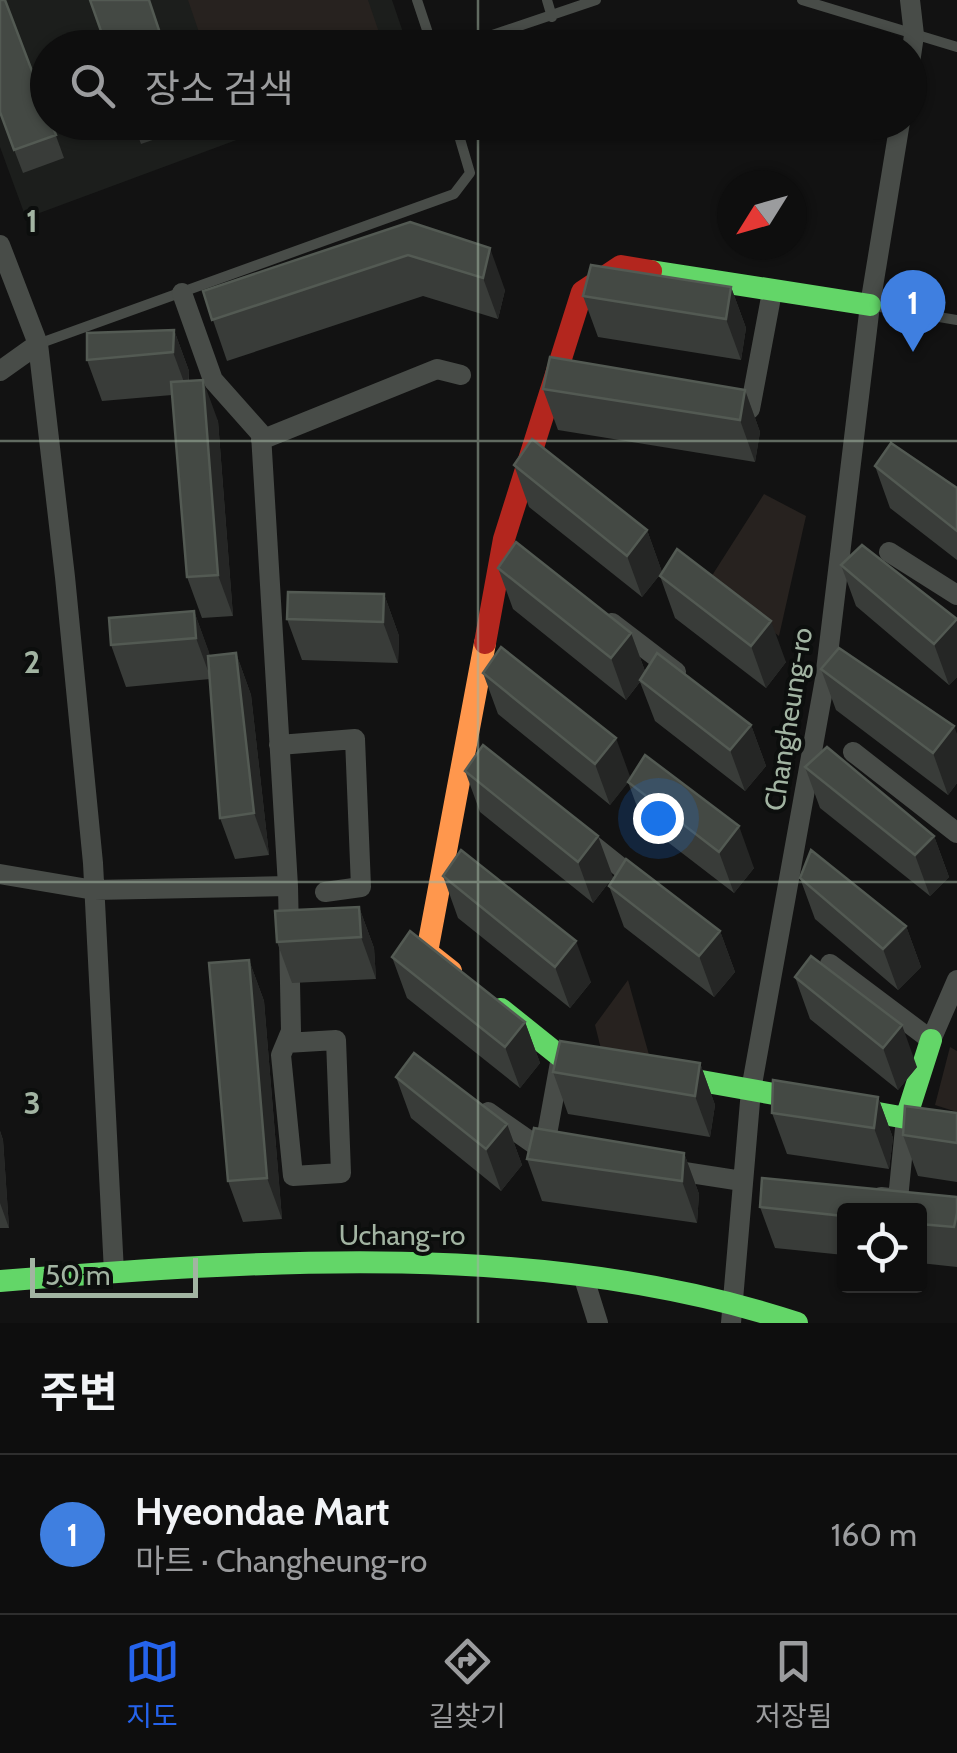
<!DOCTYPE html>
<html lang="ko">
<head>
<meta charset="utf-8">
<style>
	:root { --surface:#0e0e0e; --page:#1c1c1c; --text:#f1f3f6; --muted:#9b9c9e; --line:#2e2e2e; --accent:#2563eb }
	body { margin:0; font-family:Cabin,"Noto Sans KR",sans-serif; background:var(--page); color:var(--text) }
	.controls { position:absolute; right:30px; bottom:30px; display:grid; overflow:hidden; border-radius:10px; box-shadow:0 2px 8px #0004 }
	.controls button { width:90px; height:90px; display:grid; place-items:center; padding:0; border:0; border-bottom:2px solid var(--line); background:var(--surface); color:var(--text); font:50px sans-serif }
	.compass { position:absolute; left:717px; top:170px; width:90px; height:90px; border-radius:50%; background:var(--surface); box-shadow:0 2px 8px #0004; rotate:233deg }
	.scale { position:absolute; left:30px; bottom:25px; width:168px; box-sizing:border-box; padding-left:10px; border:5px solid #a2b4a2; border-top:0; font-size:28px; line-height:35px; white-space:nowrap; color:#a2b4a2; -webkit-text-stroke:8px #0c0e0d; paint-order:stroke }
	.you { position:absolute; left:658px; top:818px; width:35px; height:35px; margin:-25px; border:8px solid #fff; border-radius:50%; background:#1a73e8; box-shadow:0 0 0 15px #1a73e833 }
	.badge { display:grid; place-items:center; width:65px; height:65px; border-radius:50%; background:var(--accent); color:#fff; font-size:32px; font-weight:700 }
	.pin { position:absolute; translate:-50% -82px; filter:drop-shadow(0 2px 5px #0008) }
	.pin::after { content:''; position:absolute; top:52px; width:35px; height:30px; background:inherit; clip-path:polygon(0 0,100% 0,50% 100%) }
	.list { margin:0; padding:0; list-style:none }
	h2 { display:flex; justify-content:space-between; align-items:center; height:130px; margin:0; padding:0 40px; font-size:42px }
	h2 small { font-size:32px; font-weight:400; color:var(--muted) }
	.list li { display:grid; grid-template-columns:65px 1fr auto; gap:30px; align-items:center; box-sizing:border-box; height:160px; padding:0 40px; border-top:2px solid var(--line) }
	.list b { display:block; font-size:38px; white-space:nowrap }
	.list p { margin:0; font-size:32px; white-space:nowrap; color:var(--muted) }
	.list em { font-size:32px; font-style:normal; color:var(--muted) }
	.icon { flex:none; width:55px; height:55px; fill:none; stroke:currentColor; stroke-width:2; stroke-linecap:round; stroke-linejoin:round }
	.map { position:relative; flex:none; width:957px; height:1323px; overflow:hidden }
	.search { position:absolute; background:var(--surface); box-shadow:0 2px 8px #0004; left:30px; right:30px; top:30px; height:110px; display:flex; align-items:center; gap:25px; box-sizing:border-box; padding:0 35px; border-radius:55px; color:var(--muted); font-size:38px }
	.sheet { height:290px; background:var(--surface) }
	nav { display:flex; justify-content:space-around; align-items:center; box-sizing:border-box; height:140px; border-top:2px solid var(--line); background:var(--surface); font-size:28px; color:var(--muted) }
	nav a { display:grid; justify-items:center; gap:5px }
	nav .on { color:var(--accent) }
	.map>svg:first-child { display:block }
	.built { fill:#1c1e1c }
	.green { fill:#27221f }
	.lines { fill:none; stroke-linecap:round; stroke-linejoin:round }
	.lane { stroke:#484c48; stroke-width:10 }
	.street { stroke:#484c48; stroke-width:20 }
	.fast { stroke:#63d668; stroke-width:22 }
	.slow { stroke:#ff974d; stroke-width:22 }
	.jam { stroke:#b3261e; stroke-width:22 }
	.wall { fill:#393c39 }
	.shaded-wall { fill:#252625 }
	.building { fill:#444944; stroke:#535a53; stroke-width:2.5 }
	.grid { fill:none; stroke:#a2b4a2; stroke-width:2.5; stroke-opacity:0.55 }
	.labels { text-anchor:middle; stroke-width:8; stroke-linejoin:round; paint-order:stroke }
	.street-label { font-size:28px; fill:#a2b4a2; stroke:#0c0e0d }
	.grid-label { font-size:32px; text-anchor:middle; font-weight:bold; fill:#a2b4a2; stroke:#0c0e0d; stroke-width:8; stroke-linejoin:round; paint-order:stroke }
</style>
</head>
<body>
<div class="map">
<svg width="957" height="1323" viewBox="0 0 957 1323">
	<rect width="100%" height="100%" fill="#121212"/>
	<path class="built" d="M0 0H392L408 47 48 48V122L282 123 26 218 0 147Z"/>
	<path class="green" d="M188 0H368L384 47H204Z
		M764 494 806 516 779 636 706 585Z
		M628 980 651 1062 602 1053 595 1025Z
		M950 1047 957 1051V1112L935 1105Z"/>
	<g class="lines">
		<path class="lane" d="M417 0 433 48
			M547 0 552 17
			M802 0 957 47
			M454 48 596 0
			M874 306 957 320
			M38 344 454 194 470 173 455 122"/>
		<path class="street" d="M910 63 914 35 910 0
			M0 245 38 344 65 577 93 863 114 1272
			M182 293 213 380 261 434 288 886 291 1031 281 1055 293 1176 341 1173 336 1040 286 1043
			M0 371 38 344
			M727 406 750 409 772 292
			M261 440 437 369 461 375
			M889 552 957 595
			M612 623 676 672
			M279 745 355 739 361 887 325 892
			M853 752 957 833
			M584 838 639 882
			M0 874 94 890 288 886
			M830 964 931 1040 957 980
			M488 1112 544 1151
			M547 1152 544 1151 561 1057
			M665 1169 742 1181
			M881 1197 898 1199 906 1118
			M583 1275 598 1323
			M731 1323 751 1090 825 679 870 305 900 122"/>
		<path class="fast" d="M651 271 870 305
			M501 1009 561 1057 591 1062
			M673 1076 808 1100
			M850 1108 906 1118 931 1040
			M0 1281C262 1260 544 1239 797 1323"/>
		<path class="slow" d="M451 971 427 952 485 643"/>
		<path class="jam" d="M485 643 504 539 582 292 621 266 651 271"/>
	</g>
	<path class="wall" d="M0 113 51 122 64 158 23 173Z
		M133 122H192L193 126 141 144Z
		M410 222 505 290 498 319 423 296 227 361 203 291Z
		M731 287 746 328 741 360 598 337 583 296Z
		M174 330 189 371V381L218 421 233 616 202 618 187 577 172 395 102 401 87 360Z
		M543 389 745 390 760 432 755 462 558 430Z
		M514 465 647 530 662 572 642 597 529 507Z
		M875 466 957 488V560L890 508Z
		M841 565 957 619V677L949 685 856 606Z
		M498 568 631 633 645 671 751 725 766 766 745 791 655 721 640 682 626 700 513 609Z
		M660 576 786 662 766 688 675 618Z
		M384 594 399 636 398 663 302 660 287 619Z
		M194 611 210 656 236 653 251 695 269 855 235 859 220 818 210 679 126 687 111 645Z
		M821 669 957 734V783L948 795 836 710Z
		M483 673 630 778 754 868 734 893 643 823 628 782 610 805 498 714Z
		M805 767 934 836 949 877 930 896 820 808Z
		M465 771 613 877 593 903 480 812Z
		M443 876 591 982 570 1008 458 918Z
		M800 878 906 926 921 967 898 990 815 919Z
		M609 886 720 931 735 972 714 997 624 927Z
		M359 907 374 948 376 979 292 983 277 942Z
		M392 957 525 1022 540 1063 520 1088 407 998Z
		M249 960 264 1001 282 1219 243 1222 228 1181Z
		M795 977 917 1067 898 1090 810 1019Z
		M700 1063 715 1105 710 1137 568 1114 553 1072Z
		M396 1077 507 1124 522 1165 501 1191 411 1118Z
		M878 1097 893 1138 889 1169 787 1154 772 1113Z
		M957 1113V1182L918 1176 903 1135Z
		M0 1131 3 1140 9 1228H0Z
		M684 1153 699 1194 697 1223 542 1201 527 1159Z
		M957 1197V1267L920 1263V1210H844V1255L775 1248 760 1207Z"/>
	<path class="shaded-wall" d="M490 248 505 290 498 319 483 278Z
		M731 287 746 328 741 360 726 319Z
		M174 330 189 371 188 393 173 352Z
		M203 380 218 421 233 616 218 575Z
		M745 390 760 432 755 462 740 420Z
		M647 530 662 572 642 597 627 556Z
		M384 594 399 636 398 663 383 622Z
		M194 611 209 652 211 679 196 638Z
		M957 619V677L949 685 934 644Z
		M771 621 786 662 766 688 751 646Z
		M631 633 646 674 626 700 611 658Z
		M236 653 251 695 269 855 254 813Z
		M751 725 766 766 745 791 730 750Z
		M954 726 957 734V783L948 795 933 753Z
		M616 738 631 779 610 805 595 764Z
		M739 826 754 868 734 893 719 852Z
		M598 836 613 877 593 903 578 862Z
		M934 836 949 877 930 896 915 855Z
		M359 907 374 948 376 979 361 937Z
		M906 926 921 967 898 990 883 949Z
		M720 931 735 972 714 997 699 956Z
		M576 941 591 982 570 1008 555 967Z
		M249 960 264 1001 282 1219 267 1178Z
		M525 1022 540 1063 520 1088 505 1047Z
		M902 1025 917 1067 898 1090 883 1048Z
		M700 1063 715 1105 710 1137 695 1096Z
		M878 1097 893 1138 889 1169 874 1128Z
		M507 1124 522 1165 501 1191 486 1149Z
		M0 1131 3 1140 9 1228 0 1203Z
		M684 1153 699 1194 697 1223 682 1181Z"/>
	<path class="building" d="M0 0H5L48 113V122H51L56 135 14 150 0 112Z
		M90 0H149L165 48H107Z
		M410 222 490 248 483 278 408 255 212 320 203 291Z
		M591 265 731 287 726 319 583 296Z
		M174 330 173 352 87 360V333Z
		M550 357 745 390 740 420 543 389Z
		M203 380 218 575 187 577 171 382Z
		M532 439 647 530 627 556 514 465Z
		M891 443 957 488V531L875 466Z
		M516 542 631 633 611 658 498 568Z
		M862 545 957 619 934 644 841 565Z
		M677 549 771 621 751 646 660 576Z
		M288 592 384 594 383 622 287 619Z
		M194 611 196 638 111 645 109 618Z
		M501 647 616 738 595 764 483 673Z
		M839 648 954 726 933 753 821 669Z
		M236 653 254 813 220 818 208 656Z
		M657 653 751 725 730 750 640 680Z
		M483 745 598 836 578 862 465 771Z
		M827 747 934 836 915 855 805 767Z
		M645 755 739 826 719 852 628 782Z
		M461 850 576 941 555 967 443 876Z
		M811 850 906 926 883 949 800 878Z
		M626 859 720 931 699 956 609 886Z
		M359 907 361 937 277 942 275 911Z
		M410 931 525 1022 505 1047 392 957Z
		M811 956 902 1025 883 1048 795 977Z
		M249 960 267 1178 228 1181 209 963Z
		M560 1041 700 1063 695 1096 553 1072Z
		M414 1053 507 1124 486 1149 396 1077Z
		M773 1080 878 1097 874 1128 772 1113Z
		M905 1106 957 1113V1143L903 1135Z
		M534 1128 684 1153 682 1181 527 1159Z
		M762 1178 957 1197V1213L954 1227 920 1224V1210H844V1216L760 1207Z"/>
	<path class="grid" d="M478 0V48M478 122V1323M0 441H957M0 882H957"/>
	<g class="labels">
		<g class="street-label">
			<text transform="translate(788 719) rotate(-81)" y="10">Changheung-ro</text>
			<text x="402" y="1245">Uchang-ro</text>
		</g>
	</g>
	<g class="grid-label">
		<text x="32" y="232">1</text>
		<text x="32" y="673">2</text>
		<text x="32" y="1114">3</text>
	</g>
</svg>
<div class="controls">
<button><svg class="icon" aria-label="locate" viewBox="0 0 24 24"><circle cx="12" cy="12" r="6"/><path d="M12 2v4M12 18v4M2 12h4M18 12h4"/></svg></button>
</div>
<svg class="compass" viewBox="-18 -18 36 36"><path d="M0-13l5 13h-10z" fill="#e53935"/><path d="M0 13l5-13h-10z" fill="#9b9c9e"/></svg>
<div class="scale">50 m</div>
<div class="you"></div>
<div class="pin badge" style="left:913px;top:352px;background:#3f7fe0">1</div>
<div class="search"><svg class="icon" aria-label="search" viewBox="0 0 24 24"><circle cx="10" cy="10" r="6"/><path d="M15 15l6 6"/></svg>장소 검색</div>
</div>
<section class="sheet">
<h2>주변<small></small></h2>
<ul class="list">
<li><span class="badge" style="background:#3f7fe0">1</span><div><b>Hyeondae Mart</b><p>마트 · Changheung-ro</p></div><em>160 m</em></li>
</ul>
</section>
<nav>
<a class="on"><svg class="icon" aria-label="map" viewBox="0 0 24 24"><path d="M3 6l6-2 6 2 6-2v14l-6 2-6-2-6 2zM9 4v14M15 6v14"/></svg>지도</a>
<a><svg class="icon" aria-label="directions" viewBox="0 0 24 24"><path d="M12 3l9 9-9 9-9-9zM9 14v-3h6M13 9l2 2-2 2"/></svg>길찾기</a>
<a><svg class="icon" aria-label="saved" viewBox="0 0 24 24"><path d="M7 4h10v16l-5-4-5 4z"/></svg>저장됨</a>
</nav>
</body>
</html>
